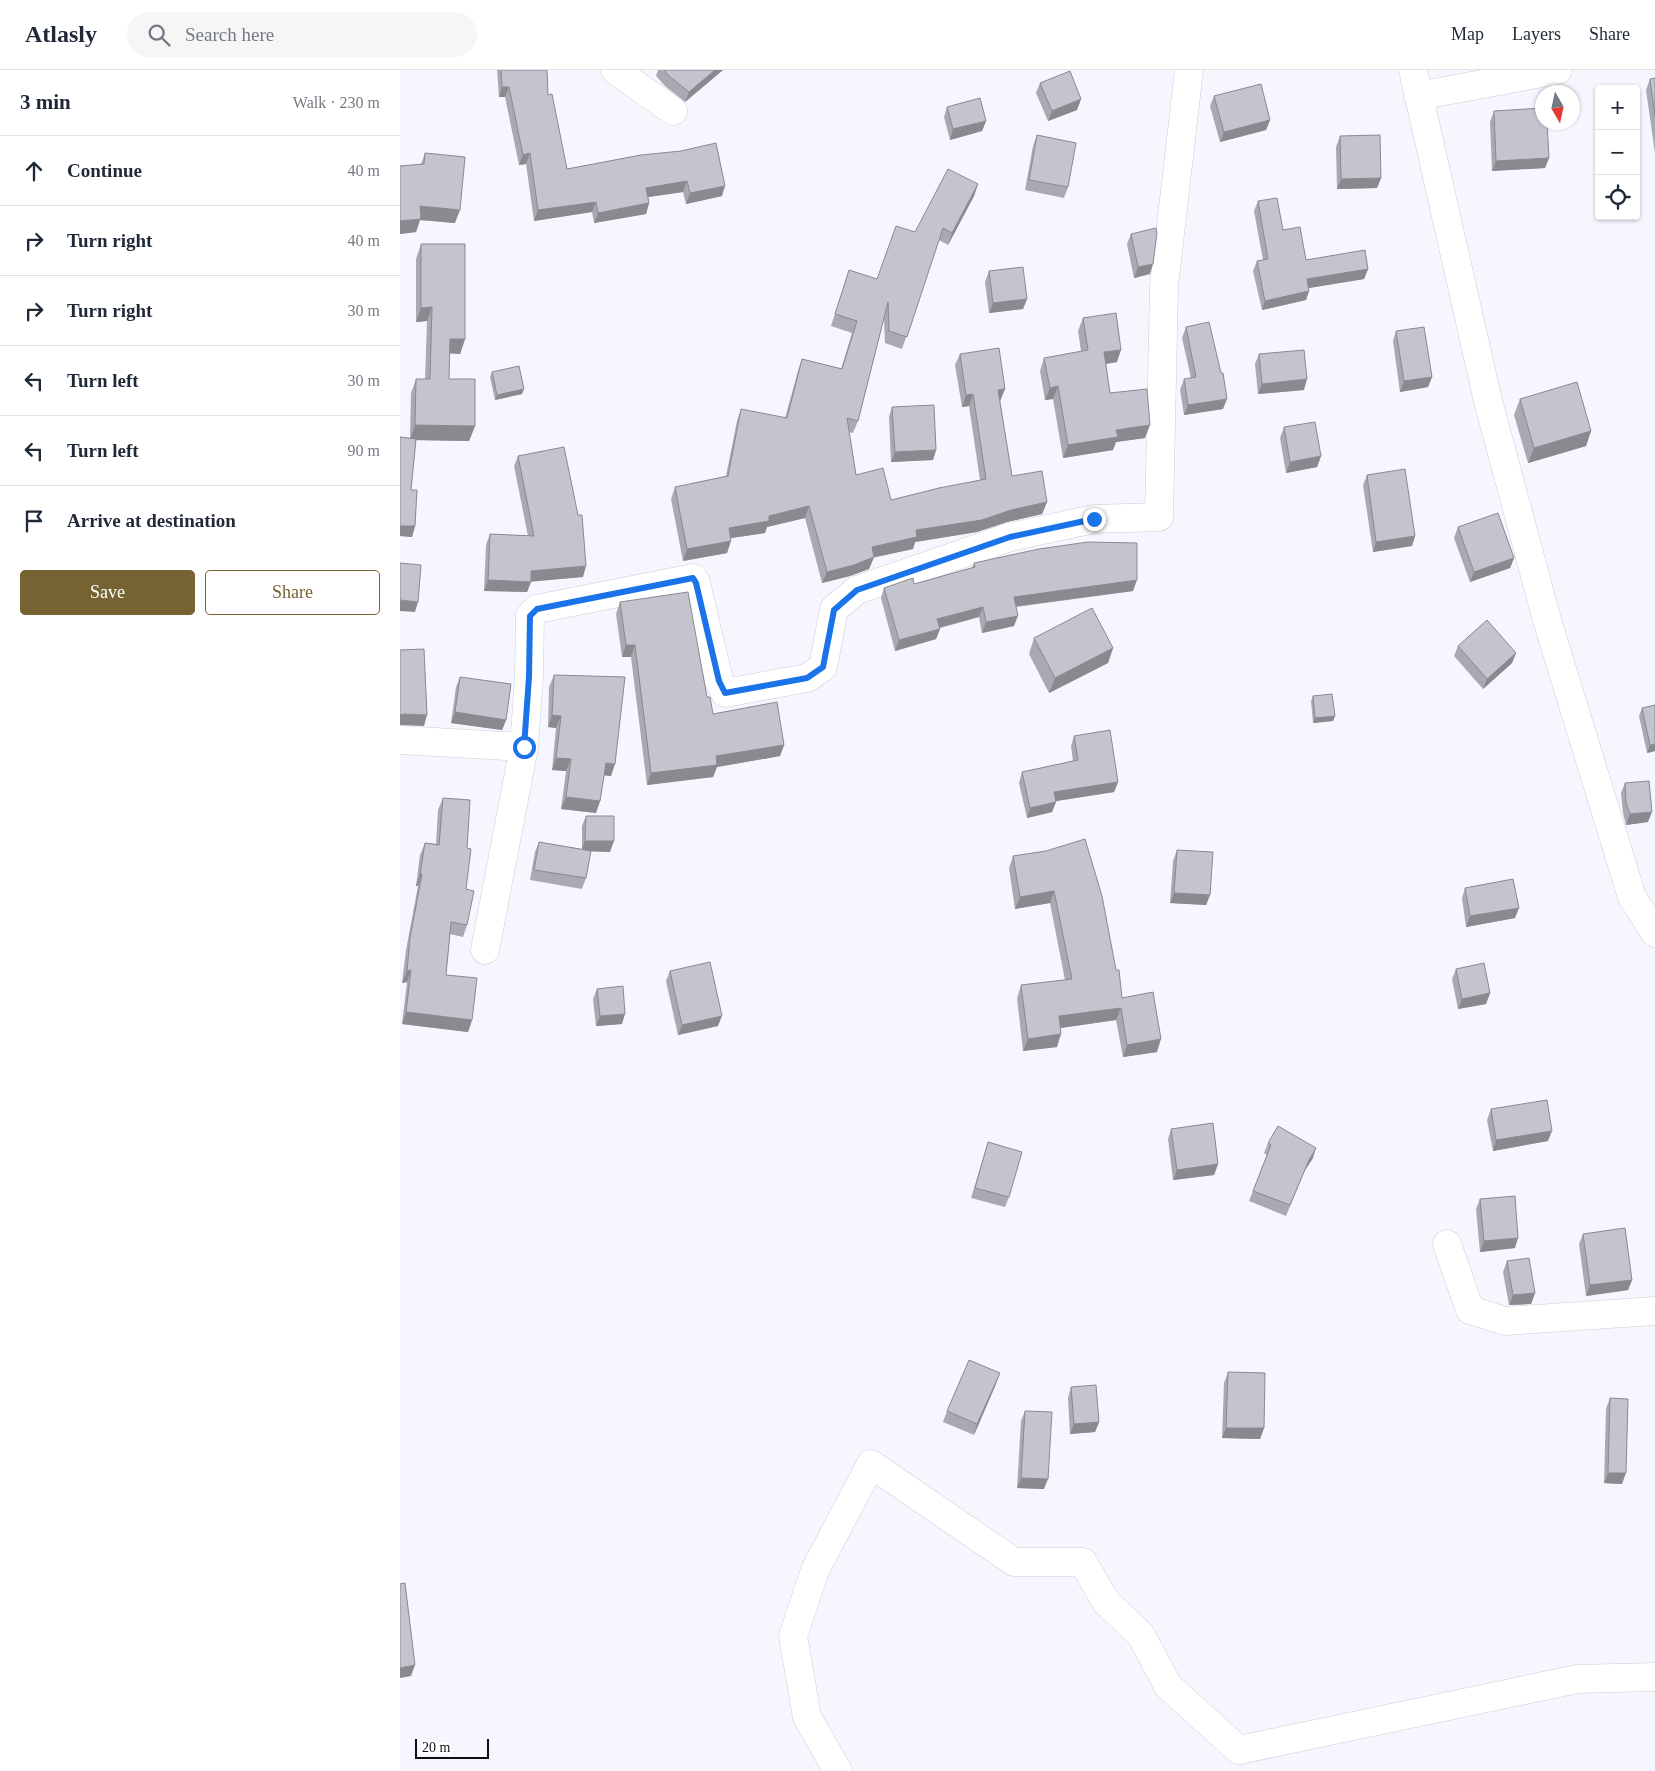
<!DOCTYPE html>
<html lang="en">
<head>
<meta charset="utf-8">
<style>
	:root { --surface:#fff; --page:#f6f6f7; --text:#1f2937; --muted:#747a83; --line:#e0e1e3; --accent:#766332 }
	body { margin:0; font-family:"Times New Roman",serif; background:var(--page); color:var(--text) }
	.controls { position:absolute; right:15px; top:15px; display:grid; overflow:hidden; border-radius:5px; box-shadow:0 1px 4px #0004 }
	.controls button { width:45px; height:45px; display:grid; place-items:center; padding:0; border:0; border-bottom:1px solid var(--line); background:var(--surface); color:var(--text); font:25px sans-serif }
	.compass { position:absolute; left:1135px; top:15px; width:45px; height:45px; border-radius:50%; background:var(--surface); box-shadow:0 1px 4px #0004; rotate:171deg }
	.scale { position:absolute; left:15px; bottom:12px; width:74px; box-sizing:border-box; padding-left:5px; border:2px solid #0e0e11; border-top:0; font-size:14px; line-height:18px; white-space:nowrap; color:#0e0e11; -webkit-text-stroke:4px #fff; paint-order:stroke }
	.stop { position:absolute; width:15px; height:15px; margin:-11px; border:4px solid #1a73e8; border-radius:50%; background:#fff }
	.stop.end { background:#1a73e8; border-color:#fff; box-shadow:0 1px 5px #0008 }
	.list { margin:0; padding:0; list-style:none }
	h2 { display:flex; justify-content:space-between; align-items:center; height:65px; margin:0; padding:0 20px; font-size:21px }
	h2 small { font-size:16px; font-weight:400; color:var(--muted) }
	.list li { display:grid; grid-template-columns:32px 1fr auto; gap:15px; align-items:center; box-sizing:border-box; height:70px; padding:0 20px; border-top:1px solid var(--line) }
	.list b { display:block; font-size:19px; white-space:nowrap }
	.list em { font-size:16px; font-style:normal; color:var(--muted) }
	.actions { display:flex; gap:10px; padding:15px 20px }
	.actions a { flex:1; padding:11px 0; border:1px solid var(--accent); border-radius:5px; text-align:center; font-size:18px; color:var(--accent) }
	.actions .main { background:var(--accent); color:#fff }
	.icon { flex:none; width:28px; height:28px; fill:none; stroke:currentColor; stroke-width:2; stroke-linecap:round; stroke-linejoin:round }
	.map { position:relative; flex:none; width:1255px; height:1701px; overflow:hidden }
	header { display:flex; align-items:center; gap:30px; box-sizing:border-box; height:70px; padding:0 25px; background:var(--surface); border-bottom:1px solid var(--line) }
	header strong { font-size:24px }
	nav { display:flex; gap:28px; margin-inline-start:auto; font-size:18px }
	.search { width:350px; height:45px; background:var(--page); display:flex; align-items:center; gap:12px; box-sizing:border-box; padding:0 18px; border-radius:28px; color:var(--muted); font-size:19px }
	main { display:flex }
	aside { flex:1; background:var(--surface) }
	.map>svg:first-child { display:block }
	.lines { fill:none; stroke-linecap:round; stroke-linejoin:round }
	.street-casing { stroke:#cccdd6; stroke-width:29 }
	.street { stroke:#fff; stroke-width:28 }
	.wall { fill:#a9a9b1 }
	.shaded-wall { fill:#898990 }
	.building { fill:#c4c4ce; stroke:#898990 }
	.route { stroke:#1a73e8; stroke-width:6 }
</style>
</head>
<body>
<header>
<strong>Atlasly</strong>
<div class="search"><svg class="icon" aria-label="search" viewBox="0 0 24 24"><circle cx="10" cy="10" r="6"/><path d="M15 15l6 6"/></svg>Search here</div>
<nav><a>Map</a><a>Layers</a><a>Share</a></nav>
</header>
<main>
<aside>
<h2>3 min<small>Walk · 230 m</small></h2>
<ul class="list">
<li><svg class="icon" aria-label="ahead" viewBox="0 0 24 24"><path d="M12 20V5M6 11l6-6 6 6"/></svg><div><b>Continue</b></div><em>40 m</em></li>
<li><svg class="icon" aria-label="right" viewBox="0 0 24 24"><path d="M7 20v-9h11M14 6l5 5-5 5"/></svg><div><b>Turn right</b></div><em>40 m</em></li>
<li><svg class="icon" aria-label="right" viewBox="0 0 24 24"><path d="M7 20v-9h11M14 6l5 5-5 5"/></svg><div><b>Turn right</b></div><em>30 m</em></li>
<li><svg class="icon" aria-label="left" viewBox="0 0 24 24"><path d="M17 20v-9H6M10 6l-5 5 5 5"/></svg><div><b>Turn left</b></div><em>30 m</em></li>
<li><svg class="icon" aria-label="left" viewBox="0 0 24 24"><path d="M17 20v-9H6M10 6l-5 5 5 5"/></svg><div><b>Turn left</b></div><em>90 m</em></li>
<li><svg class="icon" aria-label="arrive" viewBox="0 0 24 24"><path d="M6 21V4h12l-3 4 3 4H6"/></svg><div><b>Arrive at destination</b></div></li>
</ul>
<div class="actions"><a class="main">Save</a><a>Share</a></div>
</aside>
<div class="map">
<svg width="1255" height="1701" viewBox="0 0 1255 1701">
	<rect width="100%" height="100%" fill="#f6f6fe"/>
	<g class="lines">
		<defs>
			<path id="street" d="M215 0 273 41
				M1013 0 1088 331 1147 550 1232 827 1255 863
				M1018 26 1158 0
				M0 670 124 677
				M85 880 124 677 129 607 130 546 137 539 293 508 296 513 319 611 325 623 407 608 423 597 434 539 457 520 610 467 694 449 759 447 764 216 789 0
				M1047 1174 1070 1240 1105 1251 1255 1241
				M438 1701 407 1647 393 1566 415 1500 471 1394 614 1492H683L706 1532 741 1565 768 1616 839 1680 1177 1609 1255 1607"/>
		</defs>
		<use href="#street" class="street-casing"/>
		<use href="#street" class="street"/>
	</g>
	<path class="wall" d="M97 0H147L148 25 167 99 241 85 322 126 286 134 283 122 248 127 249 133 246 144 194 153 192 142 134 151 126 94 119 95 105 27H99Z
		M258 0H323L285 32 265 16 256 6Z
		M1255 8V83L1246 20 1250 9Z
		M640 13 681 29 677 40 648 51 636 23Z
		M814 26 870 50 866 60 820 72 810 36Z
		M547 37 586 51 582 61 550 70 544 47Z
		M1094 41 1149 88 1145 98 1092 101 1090 52Z
		M637 65 668 117 664 128 625 120 633 76Z
		M940 66 981 108 977 118 937 119 936 77Z
		M25 83 55 153 20 150 16 162 0 164V96L21 94Z
		M578 114 574 126 548 175 539 170 502 279 485 273 484 248 458 351 453 363 449 362 456 405 491 430 580 410 569 336 562 337 555 295 560 284 605 319 600 331 612 406 647 432 642 444 607 452 577 462 515 472 513 479 474 487 469 499 450 506 422 513 405 448 367 457 365 463 331 468 327 483 283 491 271 429 275 417 326 406 337 351 341 339 385 348 398 301 402 289 441 299 452 263 431 256 449 200 477 209 515 162Z
		M858 131 883 160 906 190 968 199 964 209 909 218V221L906 230 862 240 853 201 857 191 863 190 854 141Z
		M731 164 750 204 734 208 727 174Z
		M21 174H65V269L60 284 49 283V309H75V356L69 371 16 370 11 420H17L15 456 12 467 0 466V367L10 368 11 323 16 309H25L27 251 16 252V189Z
		M589 201 627 229 623 239 589 243 585 212Z
		M683 248 717 292 706 294 710 323 745 368 716 372 713 380 663 388 653 329 645 330 640 301 644 288 681 281 678 261Z
		M786 257 823 339 784 345 780 320 784 309 791 308 782 268Z
		M996 261 1032 307 1028 317 1000 322 993 271Z
		M859 284 904 320 858 324 855 294Z
		M92 302 122 324 95 330 90 307Z
		M1120 329 1191 361 1186 376 1128 393 1114 345Z
		M492 337 536 380 533 390 491 392 489 347Z
		M884 357 921 386 917 397 886 403 880 368Z
		M118 386 183 507 131 511 127 522 84 521 86 475 90 464 128 466 114 396Z
		M967 405 1015 466 1012 476 973 482 963 415Z
		M1058 457 1114 488 1110 498 1070 512 1054 468Z
		M574 493 733 521 616 537 614 556 582 563 579 547 540 558 536 569 495 581 481 528 484 518 514 514 572 498Z
		M220 532 307 627 313 644 384 675 380 686 317 697 313 707 247 715 231 587H222L216 544Z
		M634 568 713 578 708 593 649 623 629 584Z
		M1058 576 1116 583 1112 593 1083 619 1054 586Z
		M154 605 211 706 204 705 200 731 196 743 161 739 166 701 152 700 156 658 148 657 149 617Z
		M60 607 106 650 102 660 51 653 56 617Z
		M913 626 935 646 933 651 913 653 911 631Z
		M1255 635V681L1247 683 1239 646 1242 638Z
		M674 666 718 712 714 722 656 731 652 742 627 748 619 713 622 702 673 691 671 676Z
		M1225 713 1248 752 1226 755 1223 743 1221 723Z
		M43 728 67 778 66 819 67 855 63 867 50 864 46 905 72 950 68 962 2 954 7 912 2 913 6 880 18 816H16L20 785 25 773 36 774 38 740Z
		M186 746 210 782 191 781 186 808 182 819 130 810 135 782 139 772 182 779V756Z
		M777 780 810 825 806 835 770 833 773 791Z
		M646 781 716 900 722 928 757 982 723 987 716 950 660 958 657 977 623 981 617 928 621 915 665 910 650 833 615 839 609 798 613 786Z
		M1065 818 1115 848 1066 857 1062 828Z
		M1056 899 1090 923 1086 934 1058 939 1052 909Z
		M270 901 318 956 278 965 266 911Z
		M197 919 222 954 196 956 193 929Z
		M1091 1039 1148 1071 1093 1081 1087 1050Z
		M771 1059 818 1094 814 1105 773 1110 768 1069Z
		M588 1072 609 1127 605 1137 571 1128Z
		M868 1073 913 1088 905 1100 886 1146 849 1131 867 1085 864 1083Z
		M1080 1129 1115 1178 1080 1182 1076 1139Z
		M1183 1164 1232 1210 1228 1220 1186 1226 1179 1174Z
		M1107 1191 1135 1223 1131 1234 1109 1235 1103 1202Z
		M828 1302 864 1358 860 1369 822 1368 824 1313Z
		M596 1314 574 1365 543 1352 547 1341Z
		M671 1317 699 1352 695 1362 670 1364 668 1328Z
		M1210 1328 1222 1414 1204 1413 1206 1339Z
		M625 1341 644 1419 617 1418 621 1351Z"/>
	<path class="shaded-wall" d="M315 0H323L285 32 289 22Z
		M102 17H109L105 27H99Z
		M681 29 677 40 648 51 652 41Z
		M870 50 866 60 820 72 824 62Z
		M586 51 582 61 550 70 553 59Z
		M130 83 126 94 119 95 123 85Z
		M1149 88 1145 98 1092 101 1096 91Z
		M981 108 977 118 937 119 941 109Z
		M287 111 283 122 242 128 246 118Z
		M578 114 574 126 548 175 552 163Z
		M325 116 322 126 286 134 290 123Z
		M196 132 192 142 134 151 138 140Z
		M249 133 246 144 194 153 198 143Z
		M20 136 60 140 55 153 20 150 16 162 0 164V151Z
		M753 194 750 204 734 208 738 197Z
		M968 199 964 209 903 219 907 209Z
		M909 221 906 230 862 240 865 231Z
		M627 229 623 239 589 243 593 233Z
		M32 237 27 251 16 252 21 238Z
		M50 269H65L60 284 44 283Z
		M721 280 717 292 699 295 704 282Z
		M1032 307 1028 317 1000 322 1004 311Z
		M907 309 904 320 858 324 862 314Z
		M658 316 653 329 645 330 650 318Z
		M124 319 122 324 95 330 97 325Z
		M605 319 600 331 594 332 598 320Z
		M573 324 569 336 562 337 566 325Z
		M827 329 823 339 784 345 788 335Z
		M15 355 75 356 69 371 10 370Z
		M750 355 745 368 716 372 713 380 663 388 668 375 716 360Z
		M1191 361 1186 376 1128 393 1134 378Z
		M536 380 533 390 491 392 495 382Z
		M921 386 917 397 886 403 890 392Z
		M647 432 642 444 607 452 577 462 515 472 513 479 467 489 472 477 516 460Z
		M409 436 405 448 367 457 365 463 324 469 329 458 369 446Z
		M0 456H15L12 467 0 466Z
		M1015 466 1012 476 973 482 976 472Z
		M331 471 327 483 283 491 287 479Z
		M474 487 469 499 450 506 422 513 427 502Z
		M1114 488 1110 498 1070 512 1074 502Z
		M186 496 183 507 128 512H131L127 522 84 521 88 510 131 501Z
		M737 510 733 521 611 537 614 527Z
		M0 530 18 532 15 542 0 541Z
		M583 537 579 547 534 559 537 549Z
		M618 546 614 556 582 563 586 552Z
		M540 559 536 569 495 581 499 570Z
		M226 575H235L231 587H222Z
		M713 578 708 593 649 623 655 608Z
		M1116 583 1112 593 1083 619 1087 609Z
		M55 642 106 650 102 660 51 653Z
		M4 644 27 645 24 656 0 655V645Z
		M152 645 161 646 156 658 148 657Z
		M935 646 933 651 913 653 915 648Z
		M1255 674V681L1247 683 1250 675Z
		M384 675 380 686 317 697 313 707 247 715 251 703 316 686Z
		M156 688 171 689 166 701 152 700Z
		M206 693 215 694 211 706 201 705Z
		M718 712 714 722 650 732 654 722Z
		M166 727 200 731 196 743 161 739Z
		M656 732 652 742 627 748 630 738Z
		M1252 742 1248 752 1226 755 1230 744Z
		M185 771H214L210 782 181 781Z
		M20 804H22L18 816H16Z
		M654 821 650 833 615 839 620 827Z
		M774 823 810 825 806 835 770 833Z
		M1119 838 1115 848 1066 857 1070 846Z
		M11 900 7 912 2 913 7 901Z
		M1090 923 1086 934 1058 939 1062 929Z
		M721 938 716 950 654 959 659 946Z
		M6 942 72 950 68 962 2 954Z
		M225 944 222 954 196 956 200 946Z
		M322 946 318 956 278 965 282 955Z
		M661 964 657 977 623 981 628 969Z
		M761 969 757 982 723 987 727 975Z
		M1152 1061 1148 1071 1093 1081 1096 1070Z
		M916 1078 913 1088 905 1100 886 1146 909 1090Z
		M818 1094 814 1105 773 1110 777 1100Z
		M1118 1168 1115 1178 1080 1182 1084 1171Z
		M1232 1210 1228 1220 1186 1226 1190 1215Z
		M1135 1223 1131 1234 1109 1235 1113 1225Z
		M600 1303 596 1314 574 1365 577 1354Z
		M699 1352 695 1362 670 1364 674 1354Z
		M826 1358H864L860 1369 822 1368Z
		M1208 1403H1226L1222 1414 1204 1413Z
		M621 1408 648 1409 644 1419 617 1418Z
		M15 1595 11 1606 0 1608V1598Z"/>
	<path class="building" d="M101 0H147L148 25 152 24 167 99 241 85 281 81 316 73 325 116 290 123 287 111 246 118 249 133 198 143 196 132 138 140 130 83 123 85 109 17H102Z
		M264 0H315L289 22 269 6Z
		M670 1 681 29 652 41 640 13Z
		M1255 8V46L1250 9Z
		M861 14 870 50 824 62 814 26Z
		M580 28 586 51 553 59 547 37Z
		M1142 38V52H1147L1149 88 1096 91 1094 41Z
		M637 65 676 73 668 117 629 110Z
		M980 65 981 108 941 109 940 66Z
		M25 83 65 87 60 140 20 136 21 149 0 151V96L24 94Z
		M548 99 578 114 552 163 543 158 507 267 489 261 488 232 458 351 447 348 456 405 483 398 491 430 539 418 586 409 573 324 566 325 560 284 599 278 605 319 598 320 612 406 642 401 647 432 611 440 582 450 516 460 517 467 472 477 474 487 454 495 427 502 409 436 369 446V451L329 458 331 471 287 479 275 417 328 406 341 339 387 348 402 289 442 299 457 251 435 244 449 200 477 209 496 156 515 162Z
		M877 128 883 160 900 157 906 190 965 180 968 199 907 209 909 221 865 231 857 191 868 189 858 131Z
		M756 158 757 163 753 194 738 197 731 164Z
		M21 174H65V269H50L49 309H75V356L15 355 16 309H30L32 237 21 238Z
		M623 197 627 229 593 233 589 201Z
		M716 243 721 280 704 282 710 323 747 319 750 355 716 360 718 367 668 375 658 316 650 318 644 288 688 280 683 248Z
		M809 252 821 303H823L827 329 788 335 784 309 796 307 786 257Z
		M1024 257 1032 307 1004 311 996 261Z
		M904 280 907 309 862 314 859 284Z
		M119 296 124 319 97 325 92 302Z
		M1177 312 1191 361 1134 378 1120 329Z
		M534 335 536 380 495 382 492 337Z
		M915 352 921 386 890 392 884 357Z
		M0 367 16 369 11 420H17L15 456H0Z
		M164 377 178 445H182L186 496 131 501V512L88 510 90 464 134 466 118 386Z
		M1005 399 1015 466 976 472 967 405Z
		M1098 443 1114 488 1074 502 1058 457Z
		M688 472 737 473V510L614 527 618 546 586 552 583 537 537 549 540 559 499 570 484 518 513 508 514 514 575 497 574 493 639 479Z
		M0 493 21 495 18 532 0 530Z
		M288 522 307 627H310L313 644 377 632 384 675 316 686 317 695 251 703 235 575H226L220 532Z
		M692 538 713 578 655 608 634 568Z
		M1087 550 1116 583 1087 609 1058 576Z
		M24 579 27 645 4 644 0 645V580Z
		M154 605 225 607 215 694 206 693 200 731 166 727 171 689 156 688 161 646 152 645Z
		M60 607 111 614 106 650 55 642Z
		M932 624 935 646 915 648 913 626Z
		M1255 635V674L1250 675 1242 638Z
		M710 660 718 712 654 722 656 732 630 738 622 702 678 690 674 666Z
		M1249 711 1252 742 1230 744 1226 733 1225 713Z
		M43 728 70 730 67 778 71 779 66 819 74 821 67 855 51 852 46 905 77 908 72 950 6 942 11 900 7 901 10 868 22 804H20L25 773 39 775Z
		M186 746H214V771H185Z
		M685 769 702 826 716 900H719L722 928 753 922 761 969 727 975 721 938 659 946 661 964 628 969 621 915 672 909 654 821 620 827 613 786 646 781Z
		M139 772 191 781 186 808 134 800Z
		M777 780 813 782 810 825 774 823Z
		M1113 809 1119 838 1070 846 1065 818Z
		M310 892 322 946 282 955 270 901Z
		M1084 893 1090 923 1062 929 1056 899Z
		M223 916 225 944 200 946 197 919Z
		M1147 1030 1152 1061 1096 1070 1091 1039Z
		M813 1053 818 1094 777 1100 771 1059Z
		M878 1056 916 1078 909 1090 890 1135 853 1121 871 1075 868 1073Z
		M588 1072 622 1082 609 1127 575 1118Z
		M1115 1126 1118 1168 1084 1171 1080 1129Z
		M1225 1158 1232 1210 1190 1215 1183 1164Z
		M1129 1188 1135 1223 1113 1225 1107 1191Z
		M569 1290 600 1303 577 1354 547 1341Z
		M828 1302 865 1303 864 1358H826Z
		M696 1315 699 1352 674 1354 671 1317Z
		M1210 1328 1228 1329 1226 1403H1208Z
		M625 1341 652 1342 648 1409 621 1408Z
		M5 1513 15 1595 0 1598V1514Z"/>
	<g class="lines">
		<path class="route" d="M124 677 129 607 130 546 137 539 293 508 296 513 319 611 325 623 407 608 423 597 434 540 457 520 610 467 694 449"/>
	</g>
</svg>
<div class="controls">
<button>+</button>
<button>−</button>
<button><svg class="icon" aria-label="locate" viewBox="0 0 24 24"><circle cx="12" cy="12" r="6"/><path d="M12 2v4M12 18v4M2 12h4M18 12h4"/></svg></button>
</div>
<svg class="compass" viewBox="-18 -18 36 36"><path d="M0-13l5 13h-10z" fill="#e53935"/><path d="M0 13l5-13h-10z" fill="#747a83"/></svg>
<div class="scale">20 m</div>
<div class="stop" style="left:124px;top:677px"></div>
<div class="stop end" style="left:694px;top:449px"></div>
</div>
</main>
</body>
</html>
